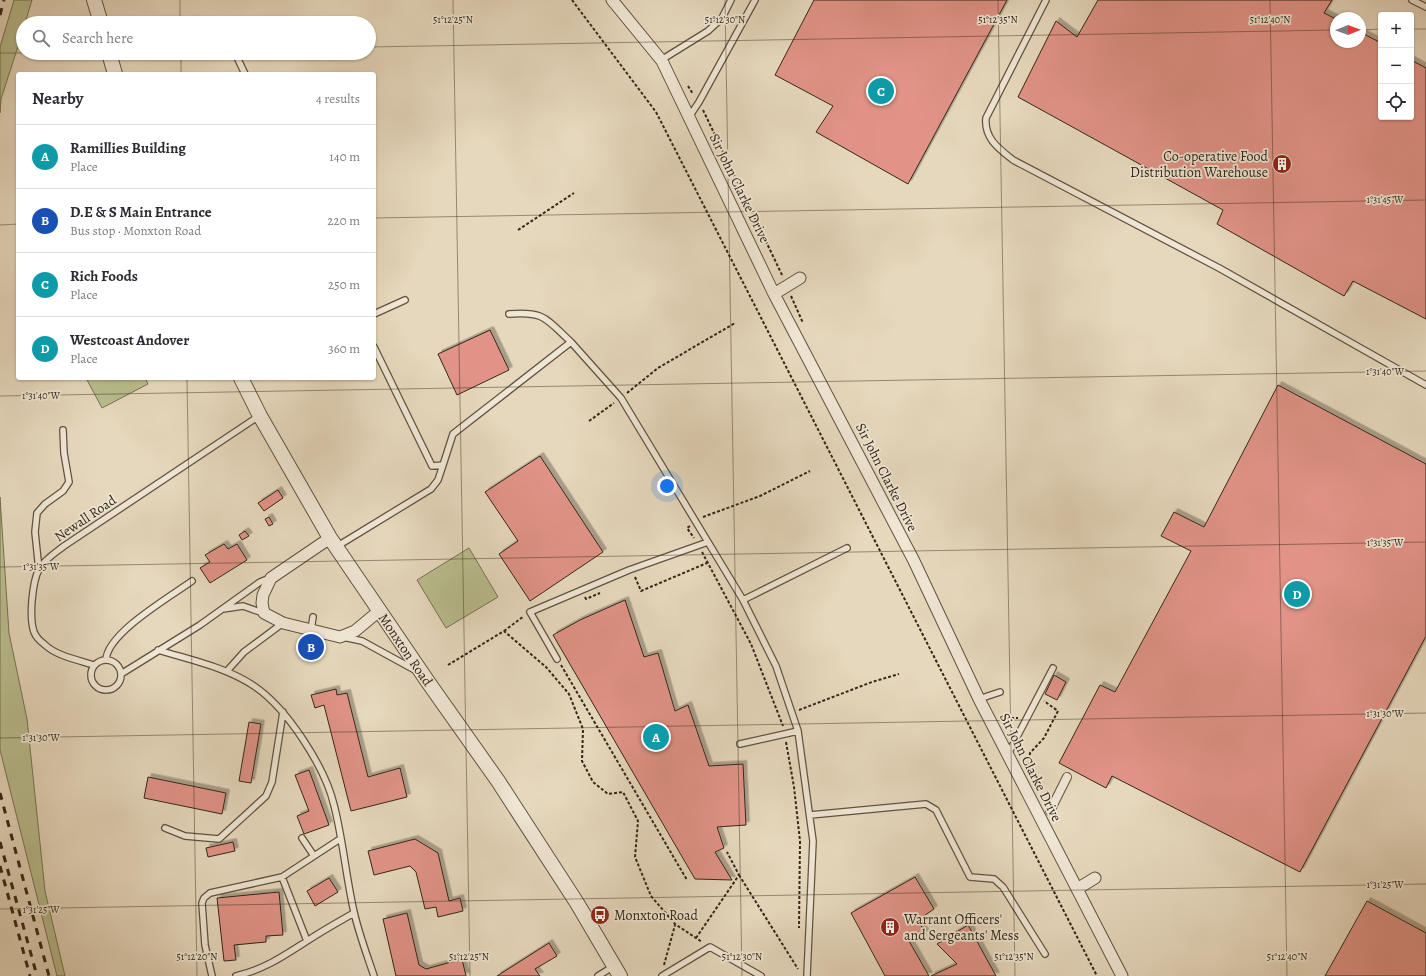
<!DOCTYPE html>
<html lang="en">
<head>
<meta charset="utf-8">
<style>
	:root { --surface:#fff; --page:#f7f7f7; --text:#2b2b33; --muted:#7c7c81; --line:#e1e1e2; --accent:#8f2418 }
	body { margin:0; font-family:Alegreya,serif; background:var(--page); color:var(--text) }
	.controls { position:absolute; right:12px; top:12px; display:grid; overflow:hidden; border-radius:4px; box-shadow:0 1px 3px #0004 }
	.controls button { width:36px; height:36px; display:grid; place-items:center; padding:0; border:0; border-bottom:1px solid var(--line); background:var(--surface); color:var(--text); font:20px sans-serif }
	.compass { position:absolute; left:1330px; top:12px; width:36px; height:36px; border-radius:50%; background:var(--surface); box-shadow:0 1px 3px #0004; rotate:89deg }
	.you { position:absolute; left:667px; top:486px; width:14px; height:14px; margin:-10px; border:3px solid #fff; border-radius:50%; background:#1a73e8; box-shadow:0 0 0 6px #1a73e833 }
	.badge { display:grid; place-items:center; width:26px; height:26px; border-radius:50%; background:var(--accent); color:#fff; font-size:13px; font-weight:700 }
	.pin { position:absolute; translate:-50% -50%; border:2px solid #fff; box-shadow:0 1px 4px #0006 }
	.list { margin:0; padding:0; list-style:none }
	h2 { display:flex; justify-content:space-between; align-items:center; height:52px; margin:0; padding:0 16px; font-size:17px }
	h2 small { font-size:13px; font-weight:400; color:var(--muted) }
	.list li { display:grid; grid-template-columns:26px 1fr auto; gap:12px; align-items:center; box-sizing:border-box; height:64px; padding:0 16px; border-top:1px solid var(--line) }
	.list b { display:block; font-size:15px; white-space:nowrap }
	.list p { margin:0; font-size:13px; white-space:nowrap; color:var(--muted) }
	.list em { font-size:13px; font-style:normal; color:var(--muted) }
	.icon { flex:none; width:22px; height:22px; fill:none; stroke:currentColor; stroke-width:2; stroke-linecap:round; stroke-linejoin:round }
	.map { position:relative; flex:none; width:1426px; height:976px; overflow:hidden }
	.search { position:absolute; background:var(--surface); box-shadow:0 1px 3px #0004; left:16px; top:16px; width:360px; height:44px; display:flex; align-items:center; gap:10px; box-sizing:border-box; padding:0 14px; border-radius:22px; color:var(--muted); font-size:15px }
	.panel { position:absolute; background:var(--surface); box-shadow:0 1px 3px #0004; left:16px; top:72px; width:360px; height:308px; border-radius:4px }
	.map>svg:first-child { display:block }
	.green { fill:#b9bd8e; stroke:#767253 }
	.building { fill:#e19387; stroke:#322718; filter:url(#shadow) }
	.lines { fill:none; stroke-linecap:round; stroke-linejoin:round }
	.service-casing { stroke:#5f5341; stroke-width:8 }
	.pedestrian-casing { stroke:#5f5341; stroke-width:10 }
	.minor-casing { stroke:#5f5341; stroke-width:13 }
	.tertiary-casing { stroke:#5f5341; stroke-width:16 }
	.path { stroke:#322718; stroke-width:2; stroke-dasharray:3 2; stroke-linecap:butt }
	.service { stroke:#efe6d4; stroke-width:5.5 }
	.pedestrian { stroke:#efe6d4; stroke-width:8 }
	.minor { stroke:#efe6d4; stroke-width:11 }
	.tertiary { stroke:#efe6d4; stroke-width:14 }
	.rail { stroke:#322718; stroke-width:3; stroke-dasharray:7 7; stroke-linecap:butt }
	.ticks { fill:none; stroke:#322718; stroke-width:1; stroke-opacity:0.45 }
	.labels { text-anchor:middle; stroke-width:3.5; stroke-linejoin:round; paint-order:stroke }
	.poi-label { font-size:14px; fill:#322718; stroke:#efe6d4; text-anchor:start }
	.street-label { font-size:14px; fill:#322718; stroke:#efe6d4 }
	.ticks-label { font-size:10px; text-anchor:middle; fill:#322718; stroke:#efe6d4; stroke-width:3.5; stroke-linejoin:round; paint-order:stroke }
</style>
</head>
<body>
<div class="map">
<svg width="1426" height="976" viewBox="0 0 1426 976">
	<defs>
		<filter id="shadow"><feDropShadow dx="3.5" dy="-3.5" stdDeviation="0" flood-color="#0004"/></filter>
	</defs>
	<rect width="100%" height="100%" fill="#e6d8bd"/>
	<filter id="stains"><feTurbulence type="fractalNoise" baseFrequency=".005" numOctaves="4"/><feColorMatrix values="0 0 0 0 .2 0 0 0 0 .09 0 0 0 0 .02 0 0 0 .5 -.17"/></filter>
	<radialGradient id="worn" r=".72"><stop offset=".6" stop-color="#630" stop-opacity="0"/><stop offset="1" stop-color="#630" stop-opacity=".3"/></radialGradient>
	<path class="green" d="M14 0H32L25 23H23V31L1 99 0 113V47Z
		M86 378H145L148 384 102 408Z
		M0 497 9 633 27 719 45 891 65 976H57L0 750Z
		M469 548 498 597 446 628 417 580Z"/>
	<path class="building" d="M814 0H1007L908 184 816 132 833 106 775 75Z
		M1098 0H1332L1324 13 1336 19V42H1360V32L1381 43V117H1411V60L1426 68V319L1353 281 1344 296 1217 224 1223 210 1018 97 1056 21 1077 37Z
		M490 330 509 370 457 395 438 354Z
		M1278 385 1426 464V636L1300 872 1112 776 1106 788 1059 763 1100 685 1115 692 1191 551 1161 536 1174 512 1204 527Z
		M540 456 603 552 530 601 499 554 518 541 485 492Z
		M278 490 283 498 264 511 258 503Z
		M269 517 273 524 269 526 265 519Z
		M245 531 249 536 242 540 239 535Z
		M224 544 228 549 237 544 247 560 210 583 200 568 210 562 205 555Z
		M625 600 644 657 658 653 675 711 688 705 709 766 743 764 746 825 717 827 724 848 715 852 732 880 695 879 553 635 580 620Z
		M1054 675 1066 682 1057 700 1045 694Z
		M336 689 337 695 347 693 368 777 400 768 407 797 351 811 324 705 315 708 311 695Z
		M249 722 261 724 251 783 239 781Z
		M309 770 329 825 304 834 297 816 309 811 295 775Z
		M148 777 226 793 222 814 144 798Z
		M415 839 438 853 449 901 460 898 463 911 438 917 436 907 425 909 416 872 410 866 374 875 368 851Z
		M233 842 235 851 208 857 206 848Z
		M915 877 934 909 918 920 925 933 909 941 929 976H885L851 913Z
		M329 878 338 892 315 906 307 891Z
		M279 892 283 935 266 936V942L234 945 236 960 224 961 217 898Z
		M1367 901 1426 933V976H1325Z
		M407 913 419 965 426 969 462 959 466 976H396L383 919Z
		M968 925 996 976H931L957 964 937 944Z
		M549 943 557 956 535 969 540 976H497Z"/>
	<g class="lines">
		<defs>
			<path id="service" d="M1046 0 986 118C984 138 998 148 1013 160L1219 268 1426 385
				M1412 0 1426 7
				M235 53 245 74
				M666 57 708 31 722 18 731 0
				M689 117 699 102 755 0
				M374 314 405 300
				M509 314C545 311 546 319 571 342
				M374 347 432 466 443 465 453 434 571 342 621 398 743 600 776 666 798 731 813 841 807 976
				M336 547 431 489 438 480 443 465
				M39 570 35 532 37 513 45 504 63 491 69 482 64 453 63 430
				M743 600 847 548
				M223 609 243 606 263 613
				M311 630 313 617
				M343 637 362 641 413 669
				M158 650C190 660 226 667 254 686 287 708 325 767 334 805 343 840 346 877 354 912 359 934 367 955 374 976
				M557 659 530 612 629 570 708 542
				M91 675a15 15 0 1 1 30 0a15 15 0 1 1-30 0Z
				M106 660C107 633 170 597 192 581
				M94 665C78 660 56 656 44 644 40 641 36 637 34 632 29 618 32 583 39 569 45 559 55 553 64 546L259 416
				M227 671 244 652 283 623
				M121 674 200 625 260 582 270 578
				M979 699 1000 692
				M740 744 798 731
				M1008 754 1053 668
				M810 815 926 804 936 810 970 877 994 879 1003 887 1045 954
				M165 828 185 836 219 839 266 796 272 782 283 712
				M302 838 314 856
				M282 877 307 941
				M212 976 205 945 202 903 204 898 210 893 282 877 340 839
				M236 976C265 969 282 957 307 941 322 931 338 922 354 913
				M598 976 614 966
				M662 976 710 947 761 976"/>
			<path id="pedestrian" d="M1050 811 1067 777"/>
			<path id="minor" d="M612 0 662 61 774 294 914 561 979 699 1122 976
				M774 294 800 278
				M330 538 271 578 263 595 262 603 264 613 283 623 340 637 355 631 379 611
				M1077 889 1095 878"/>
			<g id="tertiary">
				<path d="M94 0 101 23"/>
				<path d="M109 53 115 74"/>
				<path id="s1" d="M241 378 260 416 330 538 428 682 498 781 577 903 620 976"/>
			</g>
		</defs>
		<use href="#service" class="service-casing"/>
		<use href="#pedestrian" class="pedestrian-casing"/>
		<use href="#minor" class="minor-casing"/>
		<use href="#tertiary" class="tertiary-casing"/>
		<path class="path" d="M572 0 656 112 1097 976
			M688 86 693 94
			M703 110 783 277
			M518 230 574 193
			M791 296 803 323
			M627 393 658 368 735 323
			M589 421 614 403
			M703 517 760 496 810 471
			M690 526 687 528 694 538
			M702 552 751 644 783 726
			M635 577 641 591 707 563
			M585 597 586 599 600 593
			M504 631 524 616
			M448 665 504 631 546 667 569 694 583 729 582 761 593 782 608 794 623 792 638 821 635 857 651 896 675 924 702 942
			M561 665 687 880
			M799 710 872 682 899 674
			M1001 718H1018
			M786 742 794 787 800 841 799 928
			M1028 770 1030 753 1044 738 1058 711 1044 701
			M739 875 798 969
			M696 938 739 875 727 852
			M664 965 675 925"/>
		<use href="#service" class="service"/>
		<use href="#pedestrian" class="pedestrian"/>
		<use href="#minor" class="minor"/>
		<use href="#tertiary" class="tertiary"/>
		<path class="rail" d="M0 15 4 0
			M0 793 49 976
			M0 842 37 976
			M0 866 30 976"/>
	</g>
	<path class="ticks" d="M180 0V23M453 0 470 976M725 0 742 976M998 0 1015 976M1270 0 1287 976M1411 29H1426M1360 30 1381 29M369 47 1336 30M0 53H23M181 53V74M374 218 1426 200M0 225 18 224M187 378 197 976M0 396 1426 371M0 567 1426 542M0 738 1426 713M0 909 1426 884"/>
	<defs>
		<symbol id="building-disc" viewBox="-11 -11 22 22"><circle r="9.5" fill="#8f2418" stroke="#efe6d4"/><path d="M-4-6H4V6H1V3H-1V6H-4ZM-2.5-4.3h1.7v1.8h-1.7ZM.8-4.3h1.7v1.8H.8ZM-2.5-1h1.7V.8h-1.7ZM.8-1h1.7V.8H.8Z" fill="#fff"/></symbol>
		<symbol id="bus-disc" viewBox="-11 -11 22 22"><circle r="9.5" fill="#8f2418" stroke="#efe6d4"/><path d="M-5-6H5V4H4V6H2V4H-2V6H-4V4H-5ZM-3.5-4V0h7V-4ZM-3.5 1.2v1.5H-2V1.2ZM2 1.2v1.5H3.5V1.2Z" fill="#fff"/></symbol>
	</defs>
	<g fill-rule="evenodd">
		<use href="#building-disc" x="1271" y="153" width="22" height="22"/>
		<use href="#bus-disc" x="589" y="904" width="22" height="22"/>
		<use href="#building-disc" x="879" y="916" width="22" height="22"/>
	</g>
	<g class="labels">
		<g class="poi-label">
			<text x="1268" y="161" text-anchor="end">Co-operative Food<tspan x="1268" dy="16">Distribution Warehouse</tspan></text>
			<text x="614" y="920">Monxton Road</text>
			<text x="904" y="924">Warrant Officers'<tspan x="904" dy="16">and Sergeants' Mess</tspan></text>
		</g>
		<g class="street-label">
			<text transform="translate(740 188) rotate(64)" y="5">Sir John Clarke Drive</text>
			<text transform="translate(887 477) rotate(63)" y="5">Sir John Clarke Drive</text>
			<text transform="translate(85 518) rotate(-34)" y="5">Newall Road</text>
			<text dy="5" stroke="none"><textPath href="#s1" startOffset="318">Monxton Road</textPath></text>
			<text transform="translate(1031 767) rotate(63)" y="5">Sir John Clarke Drive</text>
		</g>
	</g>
	<g class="ticks-label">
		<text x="453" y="23">51°12'25"N</text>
		<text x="725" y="23">51°12'30"N</text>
		<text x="998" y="23">51°12'35"N</text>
		<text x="1270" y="23">51°12'40"N</text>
		<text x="1385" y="203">1°31'45"W</text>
		<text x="1385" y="375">1°31'40"W</text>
		<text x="41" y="399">1°31'40"W</text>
		<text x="1385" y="546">1°31'35"W</text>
		<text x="41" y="570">1°31'35"W</text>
		<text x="1385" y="717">1°31'30"W</text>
		<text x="41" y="741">1°31'30"W</text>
		<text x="1385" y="888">1°31'25"W</text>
		<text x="41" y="913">1°31'25"W</text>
		<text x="197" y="960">51°12'20"N</text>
		<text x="469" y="960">51°12'25"N</text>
		<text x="742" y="960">51°12'30"N</text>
		<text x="1014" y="960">51°12'35"N</text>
		<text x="1287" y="960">51°12'40"N</text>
	</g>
	<rect width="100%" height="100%" filter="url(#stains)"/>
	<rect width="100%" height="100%" fill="url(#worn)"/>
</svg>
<div class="controls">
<button>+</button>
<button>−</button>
<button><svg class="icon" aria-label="locate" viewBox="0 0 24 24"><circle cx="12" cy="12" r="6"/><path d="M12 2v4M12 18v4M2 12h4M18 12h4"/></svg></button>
</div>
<svg class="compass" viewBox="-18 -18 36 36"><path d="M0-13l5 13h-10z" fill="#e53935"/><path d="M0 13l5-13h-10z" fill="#7c7c81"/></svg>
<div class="you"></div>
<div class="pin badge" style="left:656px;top:737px;background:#0f9aa8">A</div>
<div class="pin badge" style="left:311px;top:647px;background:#1a4fb4">B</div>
<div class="pin badge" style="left:881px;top:91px;background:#0f9aa8">C</div>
<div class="pin badge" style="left:1297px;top:594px;background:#0f9aa8">D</div>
<div class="search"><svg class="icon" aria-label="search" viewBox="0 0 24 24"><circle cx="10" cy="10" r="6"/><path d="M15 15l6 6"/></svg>Search here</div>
<section class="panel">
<h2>Nearby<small>4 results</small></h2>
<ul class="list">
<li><span class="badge" style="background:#0f9aa8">A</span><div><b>Ramillies Building</b><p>Place</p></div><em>140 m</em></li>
<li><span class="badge" style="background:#1a4fb4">B</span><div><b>D.E &amp; S Main Entrance</b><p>Bus stop · Monxton Road</p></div><em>220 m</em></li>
<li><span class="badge" style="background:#0f9aa8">C</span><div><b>Rich Foods</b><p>Place</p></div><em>250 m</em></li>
<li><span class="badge" style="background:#0f9aa8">D</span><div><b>Westcoast Andover</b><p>Place</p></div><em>360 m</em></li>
</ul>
</section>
</div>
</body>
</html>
